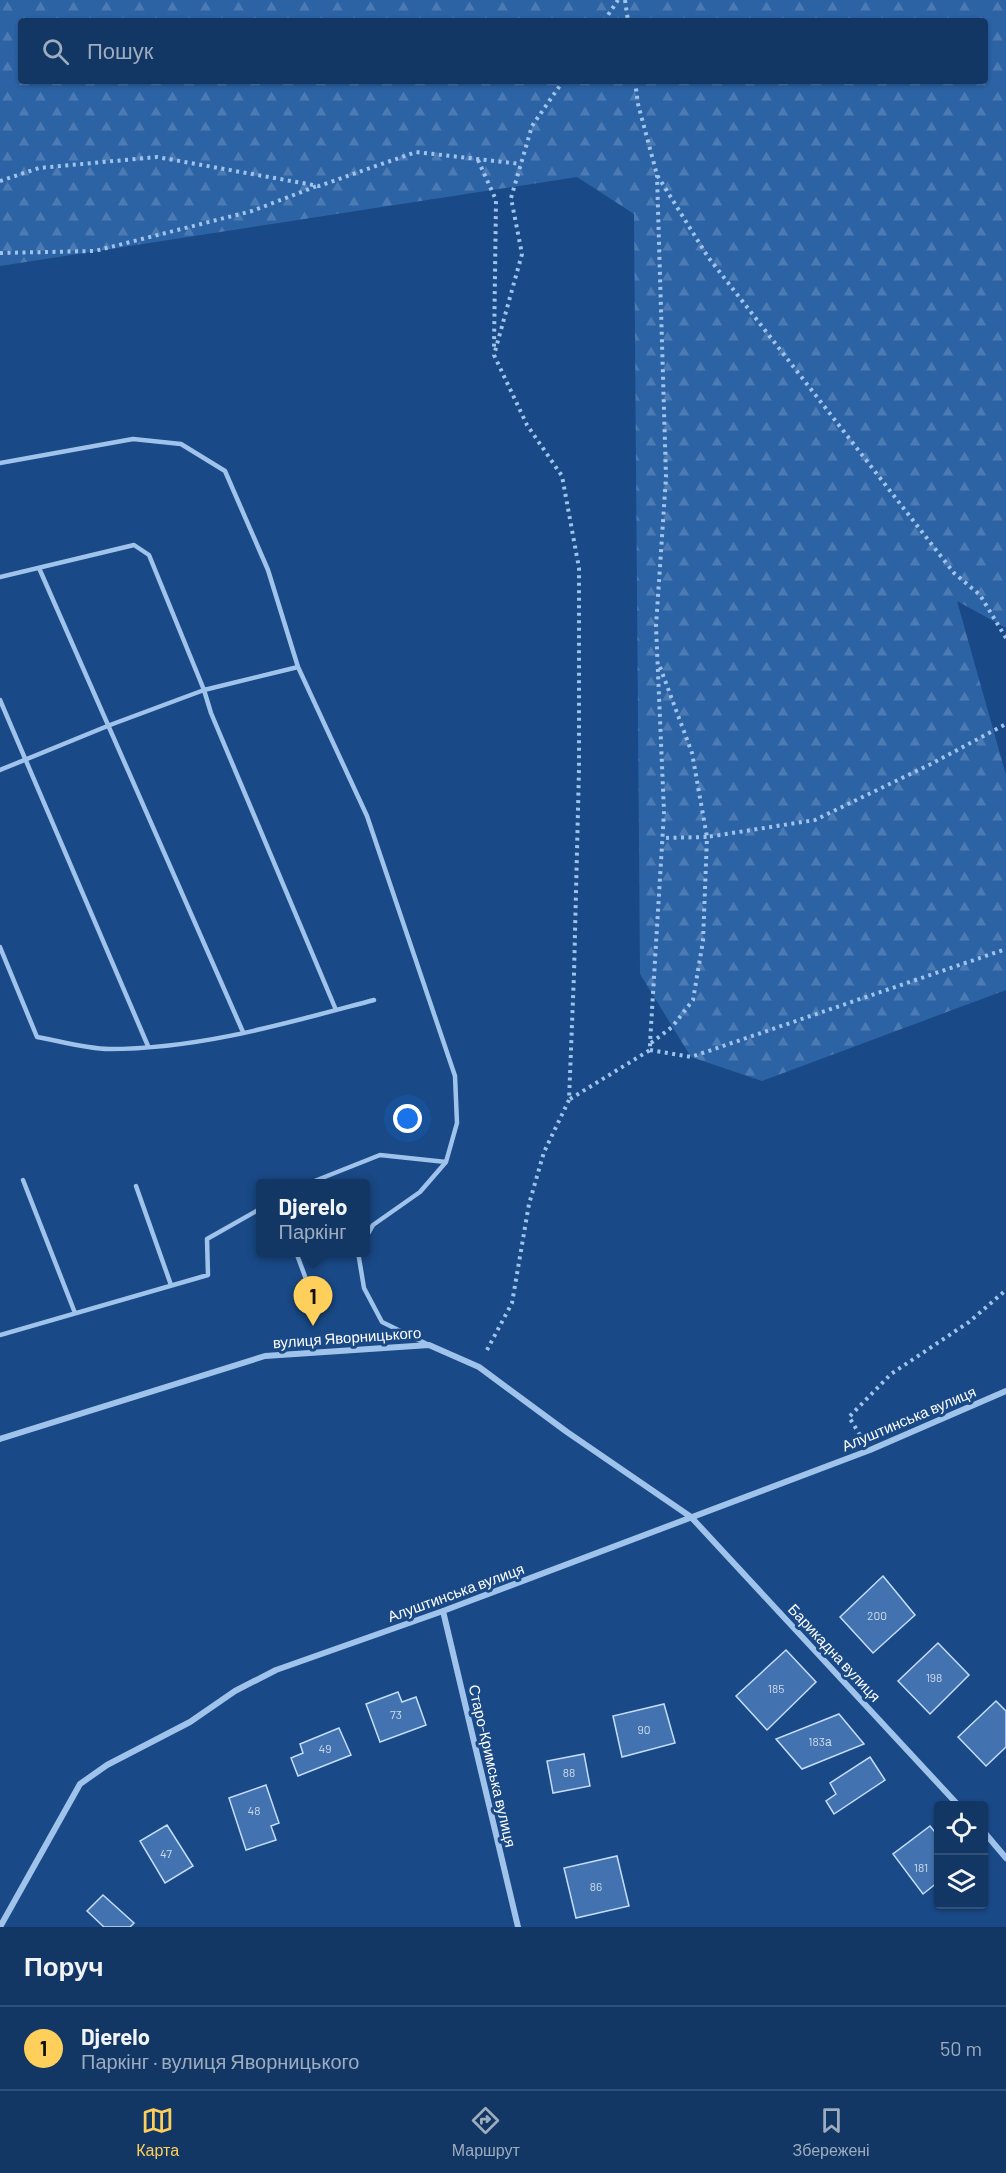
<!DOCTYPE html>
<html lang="uk">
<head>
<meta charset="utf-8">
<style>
	:root { --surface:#133764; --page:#20426d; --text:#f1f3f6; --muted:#9dacbf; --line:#325178; --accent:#ffcf5b }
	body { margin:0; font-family:Barlow,sans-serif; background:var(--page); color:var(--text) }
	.controls { position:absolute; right:18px; bottom:18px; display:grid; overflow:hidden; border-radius:6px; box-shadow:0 2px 4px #0004 }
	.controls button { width:54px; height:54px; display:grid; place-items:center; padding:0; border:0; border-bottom:2px solid var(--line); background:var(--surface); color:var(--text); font:30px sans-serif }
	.you { position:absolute; left:408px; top:1119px; width:21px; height:21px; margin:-15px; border:4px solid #fff; border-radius:50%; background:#1a73e8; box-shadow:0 0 0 9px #1a73e833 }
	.badge { display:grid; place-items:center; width:39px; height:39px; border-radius:50%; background:var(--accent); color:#111; font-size:20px; font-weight:700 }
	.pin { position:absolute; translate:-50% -50px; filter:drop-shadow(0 2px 3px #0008) }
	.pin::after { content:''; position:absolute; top:32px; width:21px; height:18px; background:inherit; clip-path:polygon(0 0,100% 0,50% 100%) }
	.popup { position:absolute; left:256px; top:1179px; width:114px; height:78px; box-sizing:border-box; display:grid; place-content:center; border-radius:6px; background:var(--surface); filter:drop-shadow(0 2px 4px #0005); font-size:20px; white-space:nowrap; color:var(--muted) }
	.popup b { font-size:22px; color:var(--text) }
	.popup::after { content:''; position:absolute; left:50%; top:100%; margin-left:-12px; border:12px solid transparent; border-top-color:var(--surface) }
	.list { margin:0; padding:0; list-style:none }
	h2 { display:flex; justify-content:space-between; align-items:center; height:78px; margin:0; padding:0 24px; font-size:26px }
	h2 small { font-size:20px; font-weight:400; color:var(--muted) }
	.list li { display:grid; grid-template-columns:39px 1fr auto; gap:18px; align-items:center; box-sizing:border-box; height:84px; padding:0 24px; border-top:2px solid var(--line) }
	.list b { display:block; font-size:22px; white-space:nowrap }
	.list p { margin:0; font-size:20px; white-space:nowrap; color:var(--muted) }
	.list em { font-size:20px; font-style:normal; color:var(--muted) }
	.icon { flex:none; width:33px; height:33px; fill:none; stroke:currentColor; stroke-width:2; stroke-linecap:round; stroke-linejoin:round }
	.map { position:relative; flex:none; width:1006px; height:1927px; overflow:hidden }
	.search { position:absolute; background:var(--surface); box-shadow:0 2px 4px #0004; left:18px; right:18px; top:18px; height:66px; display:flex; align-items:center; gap:15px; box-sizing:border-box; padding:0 21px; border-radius:6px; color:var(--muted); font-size:22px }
	.sheet { height:162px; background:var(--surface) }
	nav { display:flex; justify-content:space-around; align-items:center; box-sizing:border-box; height:84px; border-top:2px solid var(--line); background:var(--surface); font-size:16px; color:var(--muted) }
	nav a { display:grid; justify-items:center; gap:3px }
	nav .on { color:var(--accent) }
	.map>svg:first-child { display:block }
	.forest { fill:url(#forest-firs); fill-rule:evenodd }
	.building { fill:#4273b0; stroke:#c5ddf9; stroke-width:1.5 }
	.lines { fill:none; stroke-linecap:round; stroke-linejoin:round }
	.path { stroke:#a0c3ec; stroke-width:4; stroke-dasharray:3 4.5; stroke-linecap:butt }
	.lane { stroke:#a0c3ec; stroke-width:4.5 }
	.street { stroke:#a0c3ec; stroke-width:6 }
	.labels { text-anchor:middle; stroke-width:6; stroke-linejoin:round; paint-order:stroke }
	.number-label { font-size:12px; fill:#d0dceb }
	.street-label { font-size:15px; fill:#fff; stroke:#194986 }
</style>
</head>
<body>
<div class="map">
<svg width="1006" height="1927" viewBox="0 0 1006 1927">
	<defs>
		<pattern id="forest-firs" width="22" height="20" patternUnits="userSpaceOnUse" patternTransform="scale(1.5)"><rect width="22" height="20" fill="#2c63a5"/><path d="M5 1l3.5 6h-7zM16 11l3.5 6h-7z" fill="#4c7ab2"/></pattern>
	</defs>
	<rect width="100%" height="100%" fill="#194986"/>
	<path class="forest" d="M0 0H1006V628L957 601 1006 775V990L762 1081 691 1057 640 974 634 214 577 177 0 266ZM21 21H985V81H21Z"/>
	<path class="building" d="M883 1576 915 1615 873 1653 840 1617Z
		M938 1643 969 1675 930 1714 898 1681Z
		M786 1650 816 1682 767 1730 736 1696Z
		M398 1692 402 1702 416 1697 426 1725 380 1742 366 1704Z
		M996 1701 1006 1711V1747L986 1766 958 1737Z
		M664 1704 675 1743 622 1757 613 1716Z
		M839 1714 864 1744 802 1769 776 1739Z
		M339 1728 351 1755 298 1776 291 1758 303 1753 300 1744Z
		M584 1754 590 1786 553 1793 547 1761Z
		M870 1757 885 1780 834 1814 826 1801 836 1794 830 1783Z
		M266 1785 279 1823 271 1826 276 1840 246 1850 229 1798Z
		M167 1825 193 1866 165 1883 140 1841Z
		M930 1826 938 1836V1882L923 1894 893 1854Z
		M617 1856 629 1906 576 1918 564 1868Z
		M103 1895 134 1923 130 1927H104L87 1911Z"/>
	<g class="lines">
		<path class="path" d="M625 0 628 21
			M604 21 618 0
			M635 81 638 104 657 175 708 257 954 573 980 595 1006 638
			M478 160 496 200 494 349
			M0 181 39 168 157 157 319 186 416 152 521 164
			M0 253 95 251 252 211 317 186
			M660 667 692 753 707 837 815 820 931 764 1006 724
			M651 1043 672 1027 693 1000 703 941 707 837 663 838
			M650 1050 691 1057 1006 949
			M570 1099 650 1050V1043L664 812 656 626 666 477 657 175
			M487 1350 512 1303 529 1204 544 1152 569 1100 574 974 579 769V568L562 476 527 425 494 355 522 254 511 198 532 126 563 81
			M860 1435 849 1417 891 1374 969 1322 1006 1290"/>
		<path class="lane" d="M0 463 133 439 181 444 225 471 268 570 298 667 367 816 455 1076 457 1123 446 1162 420 1192 373 1225 366 1237
			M39 568 243 1032
			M0 577 134 545 149 555 204 690 211 713 336 1010
			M0 700 148 1046
			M0 770 110 725 204 690 298 667
			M0 947 37 1037C60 1041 86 1049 109 1049 200 1049 287 1023 374 1000
			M23 1180 75 1313
			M307 1184 380 1155 446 1162
			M136 1186 171 1285
			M296 1252 313 1298
			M358 1252 364 1288 382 1322 429 1345
			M0 1335 208 1275 207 1239 260 1209"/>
		<path class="street" d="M0 1439 265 1356 429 1345 479 1367 567 1432 691 1517 959 1806
			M443 1611 518 1927
			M984 1832 1006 1858
			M0 1927 80 1784 107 1765 190 1722 235 1691 276 1670 443 1611 870 1450 1006 1391"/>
	</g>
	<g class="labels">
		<g class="number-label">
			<text x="877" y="1620">200</text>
			<text x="934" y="1682">198</text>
			<text x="776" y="1693">185</text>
			<text x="396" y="1719">73</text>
			<text x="644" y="1734">90</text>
			<text x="820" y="1746">183а</text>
			<text x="325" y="1753">49</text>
			<text x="569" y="1777">88</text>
			<text x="254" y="1815">48</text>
			<text x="166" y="1858">47</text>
			<text x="921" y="1872">181</text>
			<text x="596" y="1891">86</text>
		</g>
		<g class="street-label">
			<text transform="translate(347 1338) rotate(-4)" y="5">вулиця Яворницького</text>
			<text transform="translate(909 1419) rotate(-23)" y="5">Алуштинська вулиця</text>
			<text transform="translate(456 1593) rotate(-20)" y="5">Алуштинська вулиця</text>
			<text transform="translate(834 1653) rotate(47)" y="5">Барикадна вулиця</text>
			<text transform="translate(492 1766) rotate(77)" y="5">Старо-Кримська вулиця</text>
		</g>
	</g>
</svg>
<div class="controls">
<button><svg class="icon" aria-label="locate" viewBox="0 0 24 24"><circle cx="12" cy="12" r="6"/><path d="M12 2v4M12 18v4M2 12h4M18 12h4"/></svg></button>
<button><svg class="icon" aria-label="layers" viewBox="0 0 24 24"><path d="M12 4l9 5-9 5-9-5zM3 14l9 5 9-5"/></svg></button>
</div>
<div class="you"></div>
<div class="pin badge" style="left:313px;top:1326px">1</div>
<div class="popup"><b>Djerelo</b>Паркінг</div>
<div class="search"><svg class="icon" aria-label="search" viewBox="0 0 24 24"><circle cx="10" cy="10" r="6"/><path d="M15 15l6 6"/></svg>Пошук</div>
</div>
<section class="sheet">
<h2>Поруч<small></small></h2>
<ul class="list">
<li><span class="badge">1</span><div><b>Djerelo</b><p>Паркінг · вулиця Яворницького</p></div><em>50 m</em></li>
</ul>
</section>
<nav>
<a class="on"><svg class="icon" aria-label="map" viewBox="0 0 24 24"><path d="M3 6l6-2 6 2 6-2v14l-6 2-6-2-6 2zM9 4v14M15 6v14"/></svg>Карта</a>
<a><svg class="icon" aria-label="directions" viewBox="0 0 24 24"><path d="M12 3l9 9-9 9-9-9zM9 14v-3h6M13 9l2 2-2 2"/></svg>Маршрут</a>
<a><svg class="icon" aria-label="saved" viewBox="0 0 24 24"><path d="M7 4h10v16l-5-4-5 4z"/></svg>Збережені</a>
</nav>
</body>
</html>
